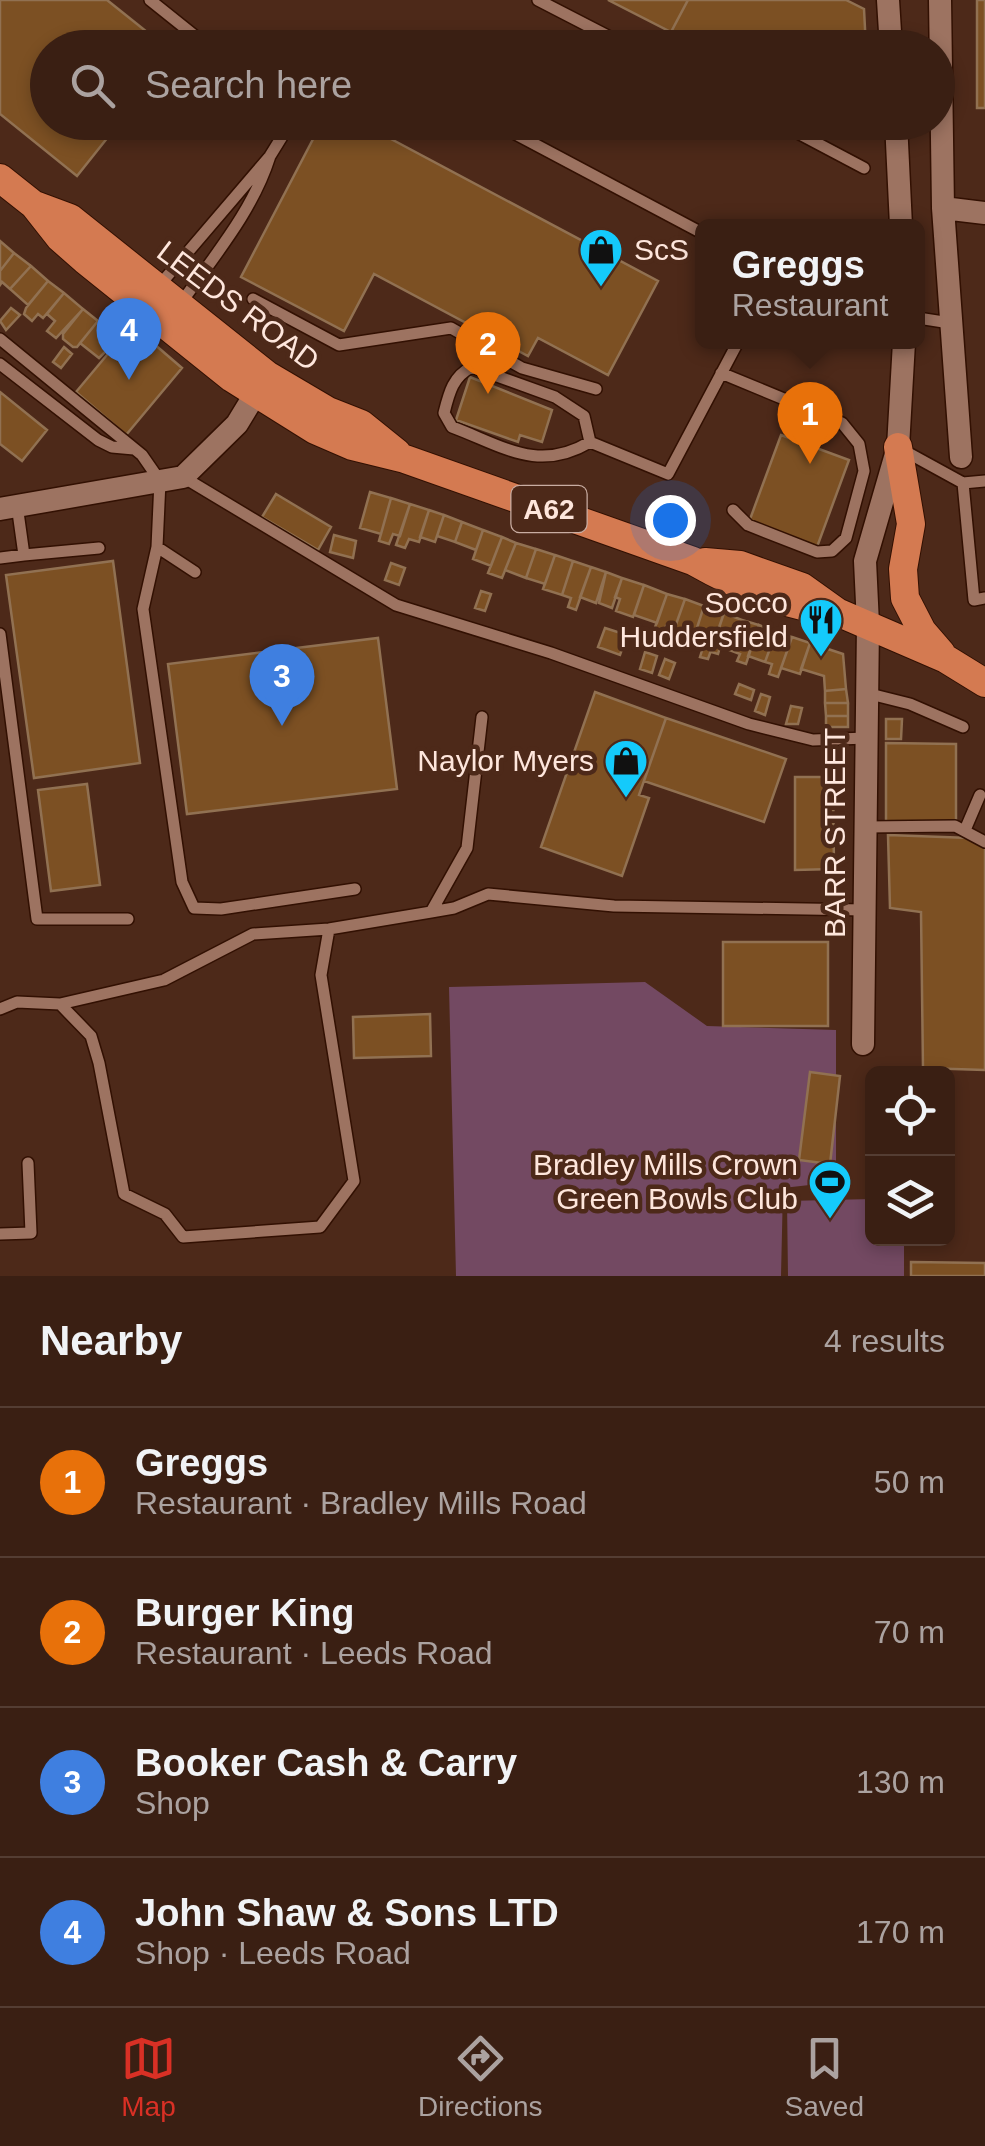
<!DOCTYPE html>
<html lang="en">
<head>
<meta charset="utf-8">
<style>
	:root { --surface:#3a1f13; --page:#452c21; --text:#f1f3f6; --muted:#aba2a0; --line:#543d33; --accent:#d93025 }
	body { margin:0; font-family:Arial,sans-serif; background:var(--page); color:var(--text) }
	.controls { position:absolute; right:30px; bottom:30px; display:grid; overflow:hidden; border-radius:15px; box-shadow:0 5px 15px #0003 }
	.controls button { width:90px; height:90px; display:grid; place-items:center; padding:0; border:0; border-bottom:2px solid var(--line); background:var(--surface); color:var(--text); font:50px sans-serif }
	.you { position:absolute; left:670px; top:520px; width:35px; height:35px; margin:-25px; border:8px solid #fff; border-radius:50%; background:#1a73e8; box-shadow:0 0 0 15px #1a73e833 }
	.badge { display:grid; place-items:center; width:65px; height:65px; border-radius:50%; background:var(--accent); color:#fff; font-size:32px; font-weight:700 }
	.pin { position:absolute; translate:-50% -82px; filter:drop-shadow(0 2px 5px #0008) }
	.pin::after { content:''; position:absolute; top:52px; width:35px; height:30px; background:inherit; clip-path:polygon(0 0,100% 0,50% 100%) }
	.popup { position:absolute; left:695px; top:219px; width:230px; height:130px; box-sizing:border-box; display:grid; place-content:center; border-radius:15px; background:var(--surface); filter:drop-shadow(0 2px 8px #0005); font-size:32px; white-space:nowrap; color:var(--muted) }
	.popup b { font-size:38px; color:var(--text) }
	.popup::after { content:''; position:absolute; left:50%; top:100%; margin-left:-20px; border:20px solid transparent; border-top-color:var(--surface) }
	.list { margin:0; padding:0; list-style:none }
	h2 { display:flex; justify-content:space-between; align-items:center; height:130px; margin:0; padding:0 40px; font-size:42px }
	h2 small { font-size:32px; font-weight:400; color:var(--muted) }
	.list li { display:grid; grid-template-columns:65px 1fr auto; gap:30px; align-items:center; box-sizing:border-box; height:150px; padding:0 40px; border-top:2px solid var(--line) }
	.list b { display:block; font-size:38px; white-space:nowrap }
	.list p { margin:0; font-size:32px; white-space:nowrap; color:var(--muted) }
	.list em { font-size:32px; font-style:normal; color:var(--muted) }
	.icon { flex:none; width:55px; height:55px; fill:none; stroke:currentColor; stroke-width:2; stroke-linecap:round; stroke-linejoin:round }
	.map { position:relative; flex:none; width:985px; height:1276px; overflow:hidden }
	.search { position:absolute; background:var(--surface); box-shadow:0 5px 15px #0003; left:30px; right:30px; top:30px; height:110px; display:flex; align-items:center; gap:25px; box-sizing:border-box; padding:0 35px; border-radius:55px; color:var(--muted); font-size:38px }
	.sheet { height:730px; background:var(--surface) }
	nav { display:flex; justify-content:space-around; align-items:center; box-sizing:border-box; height:140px; border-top:2px solid var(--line); background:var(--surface); font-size:28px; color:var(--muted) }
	nav a { display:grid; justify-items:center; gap:5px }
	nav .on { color:var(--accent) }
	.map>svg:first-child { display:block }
	.green { fill:#734962 }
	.building { fill:#7c5023; stroke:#917152; stroke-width:2.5 }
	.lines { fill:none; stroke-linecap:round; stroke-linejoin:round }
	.service-casing { stroke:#321002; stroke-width:14 }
	.minor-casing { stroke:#321002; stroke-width:25 }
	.primary-casing { stroke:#321002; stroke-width:30 }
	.service { stroke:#9d7361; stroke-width:11 }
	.minor { stroke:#9d7361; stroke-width:22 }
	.primary { stroke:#d47a51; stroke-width:28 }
	.labels { text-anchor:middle; stroke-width:9; stroke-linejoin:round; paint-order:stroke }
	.shield { fill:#4d2919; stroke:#c9ada2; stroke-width:2.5 }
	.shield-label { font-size:28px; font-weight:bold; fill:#fee6dc }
	.poi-label { font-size:30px; fill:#fee6dc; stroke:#4d2919; text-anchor:end }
	.street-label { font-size:30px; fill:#fee6dc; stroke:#4d2919 }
</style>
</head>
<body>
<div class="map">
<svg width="985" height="1276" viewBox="0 0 985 1276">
	<rect width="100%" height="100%" fill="#4d2919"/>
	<path class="green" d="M645 982 707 1026 836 1030V1182L783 1188 781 1276H456L449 987Z
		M872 1199V1238L904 1239V1276H788L787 1201Z"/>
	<path class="building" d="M0 0H107L167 48H48V122H120L77 176 0 114Z
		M608 0H688L671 32Z
		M688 0H846L864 9 866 48H700L671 32Z
		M977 0H985V108H977Z
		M322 122H359L658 281 608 375 538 338 528 356 374 274 344 331 241 277Z
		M0 241 14 253 0 271Z
		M14 253 31 266 10 289 2 282 0 285V271Z
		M31 266 48 281 28 305 10 289Z
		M48 281 64 293 43 318 38 314 32 321 24 314 26 308Z
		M64 293 83 309 56 338 47 331 55 321 47 314Z
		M11 308 20 315 6 330 0 321Z
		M83 309 98 321 77 347H73L63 339V334Z
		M98 321 119 338 99 358 80 343Z
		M132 325 182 368 126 435 76 392Z
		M64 347 72 354 61 368 53 362Z
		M470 377 552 410 542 442 520 435 518 442 456 420Z
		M0 392 47 430 22 461 0 444Z
		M781 435 849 460 817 547 749 522Z
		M370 492 391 498 381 534 360 528Z
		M276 494 331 527 318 550 262 517Z
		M391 498 410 504 400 536 393 534 389 544 379 541Z
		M410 504 429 510 419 542 409 539 405 548 396 545Z
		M429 510 444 515 435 542 420 537Z
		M444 515 462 522 455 542 437 536Z
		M462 522 483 530 476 550 455 542Z
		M483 530 502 537 491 566 473 559Z
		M334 535 356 541 353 558 330 552Z
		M502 537 516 543 502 578 488 573Z
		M516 543 536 549 526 578 505 570Z
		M536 549 555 555 545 584 526 578Z
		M555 555 573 561 562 595 543 589Z
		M113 561 140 763 34 778 6 575Z
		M573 561 591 567 576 610 568 607 571 598 562 595Z
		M391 563 405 568 399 585 385 580Z
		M591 567 606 572 596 603 580 597Z
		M606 572 622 578 612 608 599 603Z
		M622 578 644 585 633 617 616 611 620 599 615 597Z
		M644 585 667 594 657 623 634 615Z
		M481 591 491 594 485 611 475 608Z
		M667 594 685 599 674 630 666 626 663 633 654 630Z
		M685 599 704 606 692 644 681 640 683 633 674 630Z
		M704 606 724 613 708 659 700 657 705 641 694 637Z
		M724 613 742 620 732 651 720 647 718 654 711 652Z
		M742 620 759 625 746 664 737 661 740 654 732 651Z
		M759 625 776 632 765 662 748 656Z
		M605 628 627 635 620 655 598 647Z
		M776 632 792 637 778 677 769 674 772 664 765 662Z
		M792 637 810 643 800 674 781 668Z
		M378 638 397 789 187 814 168 664Z
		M810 643 843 654 846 689 825 691 824 676 801 669Z
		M645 652 657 656 652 673 640 669Z
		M665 659 675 663 669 679 659 675Z
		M739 684 754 690 751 700 735 694Z
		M846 689 848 703H825V691Z
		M595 692 666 718 639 795 649 798 622 876 541 847Z
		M761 694 770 697 765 715 755 711Z
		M825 703H848V716H826Z
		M791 706 802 708 798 724H786Z
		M826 716H848V727H826Z
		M666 718 786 759 764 822 644 781Z
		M886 719H902L901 739H886Z
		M886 743 956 744V823L886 822Z
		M795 777H833L834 869 795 870Z
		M87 784 100 885 51 891 38 790Z
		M888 835 970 838 985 848V1070L923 1068 921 912 890 908Z
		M723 942H828V1026H723Z
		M430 1014 431 1056 354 1058 353 1017Z
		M810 1072 840 1076 830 1164 799 1160Z
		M911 1262 985 1263V1276H911Z"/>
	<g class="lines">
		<defs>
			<path id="service" d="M150 0 210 48
				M538 0 631 48
				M493 122 702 233
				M777 122 864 168
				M158 287 270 156 291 122
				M253 299 339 345 451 328 522 368 596 389
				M179 306C213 257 252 213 270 156
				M918 318 950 323
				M0 339 142 455 160 481 157 547 143 609 182 882 194 908 221 909 355 889
				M0 364 98 440 112 447 134 449
				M472 367 555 397 584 416 590 442C538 473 503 446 452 427L444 413C449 393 453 376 472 367Z
				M721 373 842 423 859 444 864 471 846 538 832 551 817 552 748 525 733 510
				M590 442 668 474 738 342
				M901 449 963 483 974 600 985 598
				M183 477 396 605 551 653 749 724 813 740 866 738
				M963 483 985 481
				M157 547 195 572
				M24 555 99 548
				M0 558 24 555 17 505
				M0 634 37 919H128
				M866 693 910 704 963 727
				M866 827 955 826 985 842
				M965 830 980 795
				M431 912 467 848 482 717
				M329 929 321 975 354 1181 320 1227 183 1237 165 1214 124 1194 99 1063 91 1036 60 1004 164 980 253 934 329 929 431 912 454 908 488 894 614 906 865 910
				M0 1009 17 1002 60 1004
				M0 1234 31 1233 28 1163"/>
			<path id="minor" d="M888 0 891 48
				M940 0 943 208 961 457
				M896 122 901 226
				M943 208 985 213
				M0 509 183 477 237 424 265 378
				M863 1044 868 624 865 561 898 447 904 342"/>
			<path id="primary" d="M0 178 34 205 60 238 85 260 232 378 315 430 352 446 405 459 693 561C739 587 784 606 837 612
				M35 205 70 218 267 375 328 411 361 424 397 453
				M898 447 911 524 903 569 905 598 922 631 941 653
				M705 562 740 565 802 587 837 612 946 659 985 683"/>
		</defs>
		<use href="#service" class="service-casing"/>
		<use href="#minor" class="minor-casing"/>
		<use href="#primary" class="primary-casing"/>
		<use href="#service" class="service"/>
		<use href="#minor" class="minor"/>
		<use href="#primary" class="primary"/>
	</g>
	<defs>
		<symbol id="shop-pin" viewBox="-11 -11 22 30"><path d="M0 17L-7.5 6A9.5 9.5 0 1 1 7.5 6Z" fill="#14cafb" stroke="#4d2919"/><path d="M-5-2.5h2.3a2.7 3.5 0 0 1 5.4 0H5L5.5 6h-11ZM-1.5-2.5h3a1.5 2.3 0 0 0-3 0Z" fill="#111"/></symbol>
		<symbol id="restaurant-pin" viewBox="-11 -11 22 30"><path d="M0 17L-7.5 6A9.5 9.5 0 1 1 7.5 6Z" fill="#14cafb" stroke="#4d2919"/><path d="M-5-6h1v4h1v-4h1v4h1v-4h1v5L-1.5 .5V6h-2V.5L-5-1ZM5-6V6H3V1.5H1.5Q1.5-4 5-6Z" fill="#111"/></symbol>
		<symbol id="stadium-pin" viewBox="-11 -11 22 30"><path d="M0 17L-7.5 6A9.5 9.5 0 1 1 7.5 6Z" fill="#14cafb" stroke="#4d2919"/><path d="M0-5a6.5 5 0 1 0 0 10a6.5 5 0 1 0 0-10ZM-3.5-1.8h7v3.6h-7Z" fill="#111"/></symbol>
	</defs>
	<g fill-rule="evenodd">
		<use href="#shop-pin" x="576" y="225" width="50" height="68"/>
		<use href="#restaurant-pin" x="796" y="595" width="50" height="68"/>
		<use href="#shop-pin" x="601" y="736" width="50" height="68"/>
		<use href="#stadium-pin" x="805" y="1157" width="50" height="68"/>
	</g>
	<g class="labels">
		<rect class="shield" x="511.5" y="486" width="75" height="46" rx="8"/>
		<g class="shield-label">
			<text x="549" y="519">A62</text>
		</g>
		<g class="poi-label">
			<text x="634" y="260" text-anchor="start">ScS</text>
			<text x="788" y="613">Socco<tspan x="788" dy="34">Huddersfield</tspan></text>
			<text x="594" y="771">Naylor Myers</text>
			<text x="798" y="1175">Bradley Mills Crown<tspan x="798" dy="34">Green Bowls Club</tspan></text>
		</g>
		<g class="street-label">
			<text transform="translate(238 306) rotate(37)" y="10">LEEDS ROAD</text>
			<text transform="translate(835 833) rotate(-90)" y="10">BARR STREET</text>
		</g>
	</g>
</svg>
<div class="controls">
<button><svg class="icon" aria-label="locate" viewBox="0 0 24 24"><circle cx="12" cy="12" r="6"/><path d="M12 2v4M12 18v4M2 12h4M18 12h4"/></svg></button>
<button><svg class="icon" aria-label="layers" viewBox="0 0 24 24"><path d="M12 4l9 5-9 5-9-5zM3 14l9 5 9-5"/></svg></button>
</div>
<div class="you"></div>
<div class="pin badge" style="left:810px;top:464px;background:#e8710a">1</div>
<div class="popup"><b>Greggs</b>Restaurant</div>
<div class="pin badge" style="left:488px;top:394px;background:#e8710a">2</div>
<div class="pin badge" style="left:282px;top:726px;background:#3f7fe0">3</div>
<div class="pin badge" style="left:129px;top:380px;background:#3f7fe0">4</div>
<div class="search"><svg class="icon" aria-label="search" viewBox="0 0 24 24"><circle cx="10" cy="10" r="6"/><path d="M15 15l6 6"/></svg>Search here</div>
</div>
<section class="sheet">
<h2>Nearby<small>4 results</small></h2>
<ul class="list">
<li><span class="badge" style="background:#e8710a">1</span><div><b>Greggs</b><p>Restaurant · Bradley Mills Road</p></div><em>50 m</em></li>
<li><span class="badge" style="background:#e8710a">2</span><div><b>Burger King</b><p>Restaurant · Leeds Road</p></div><em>70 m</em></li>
<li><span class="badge" style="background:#3f7fe0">3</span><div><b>Booker Cash &amp; Carry</b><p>Shop</p></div><em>130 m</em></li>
<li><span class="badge" style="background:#3f7fe0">4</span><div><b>John Shaw &amp; Sons LTD</b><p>Shop · Leeds Road</p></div><em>170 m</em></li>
</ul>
</section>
<nav>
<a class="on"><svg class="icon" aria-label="map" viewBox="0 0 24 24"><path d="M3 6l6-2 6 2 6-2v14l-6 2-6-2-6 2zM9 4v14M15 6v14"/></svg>Map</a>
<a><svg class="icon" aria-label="directions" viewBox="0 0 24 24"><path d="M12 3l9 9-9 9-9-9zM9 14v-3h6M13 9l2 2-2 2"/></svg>Directions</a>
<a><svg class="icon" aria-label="saved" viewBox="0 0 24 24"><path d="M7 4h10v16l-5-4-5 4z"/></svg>Saved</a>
</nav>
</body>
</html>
